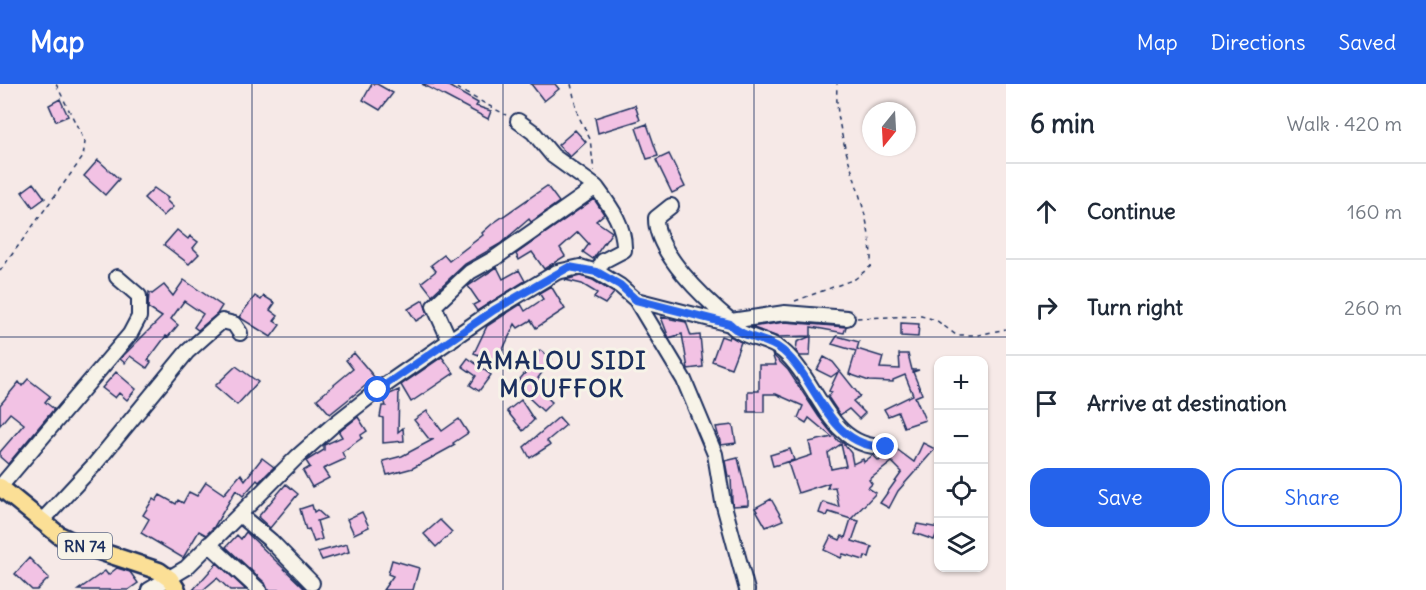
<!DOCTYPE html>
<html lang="en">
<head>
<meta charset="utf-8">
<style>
	:root { --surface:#fff; --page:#f2f2f3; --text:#1f2937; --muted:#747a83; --line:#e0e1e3; --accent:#2563eb }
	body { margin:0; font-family:Delius,sans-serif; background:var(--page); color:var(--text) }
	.controls { position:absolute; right:18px; bottom:18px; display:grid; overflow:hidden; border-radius:12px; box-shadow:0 2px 4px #0004 }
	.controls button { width:54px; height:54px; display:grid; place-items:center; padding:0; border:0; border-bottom:2px solid var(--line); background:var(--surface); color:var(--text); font:30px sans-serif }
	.compass { position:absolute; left:862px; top:18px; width:54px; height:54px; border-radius:50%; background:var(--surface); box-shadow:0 2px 4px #0004; rotate:198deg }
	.stop { position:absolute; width:18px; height:18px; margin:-14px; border:4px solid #2563eb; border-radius:50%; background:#fff }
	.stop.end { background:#2563eb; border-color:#fff; box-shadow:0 2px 6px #0008 }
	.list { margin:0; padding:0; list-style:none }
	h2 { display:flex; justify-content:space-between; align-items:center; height:78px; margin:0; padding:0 24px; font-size:26px }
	h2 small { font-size:20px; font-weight:400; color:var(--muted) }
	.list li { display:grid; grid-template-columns:39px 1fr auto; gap:18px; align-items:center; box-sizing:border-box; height:96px; padding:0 24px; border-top:2px solid var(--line) }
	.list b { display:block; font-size:22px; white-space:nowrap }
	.list em { font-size:20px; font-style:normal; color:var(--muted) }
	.actions { display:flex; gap:12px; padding:18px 24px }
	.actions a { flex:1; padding:14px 0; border:2px solid var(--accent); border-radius:18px; text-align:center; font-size:21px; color:var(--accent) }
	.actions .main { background:var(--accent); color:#fff }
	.icon { flex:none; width:33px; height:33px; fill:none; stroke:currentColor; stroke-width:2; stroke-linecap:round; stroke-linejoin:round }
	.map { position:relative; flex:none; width:1006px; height:506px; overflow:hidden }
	header { display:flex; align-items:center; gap:36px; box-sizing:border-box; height:84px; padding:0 30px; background:var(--accent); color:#fff }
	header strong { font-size:28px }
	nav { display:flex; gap:33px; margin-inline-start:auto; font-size:21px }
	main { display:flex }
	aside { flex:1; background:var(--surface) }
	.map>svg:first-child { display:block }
	.building { fill:#f2c2e4; stroke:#1b2f5e; stroke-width:1.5; fill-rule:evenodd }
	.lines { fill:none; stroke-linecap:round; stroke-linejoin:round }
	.minor-casing { stroke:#1b2f5e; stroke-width:18 }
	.major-casing { stroke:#1b2f5e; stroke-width:21 }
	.path { stroke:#1b2f5e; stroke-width:1.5; stroke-dasharray:4.5 4.5; stroke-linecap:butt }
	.minor { stroke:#f7f3e8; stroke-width:14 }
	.major { stroke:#fbdf96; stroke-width:16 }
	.route { stroke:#2563eb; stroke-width:8 }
	.grid { fill:none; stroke:#1b2f5e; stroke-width:1.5; stroke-opacity:0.55 }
	.labels { text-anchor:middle; stroke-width:6; stroke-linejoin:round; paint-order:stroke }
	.shield { fill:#f7f3e8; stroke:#5d6a87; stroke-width:1.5 }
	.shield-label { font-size:16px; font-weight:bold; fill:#1b2f5e }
	.district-label { font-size:24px; font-weight:bold; letter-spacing:1.5px; fill:#1b2f5e; stroke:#f7f3e8 }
</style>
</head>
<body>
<header>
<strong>Map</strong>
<nav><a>Map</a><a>Directions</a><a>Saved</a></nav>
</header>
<main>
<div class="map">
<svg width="1006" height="506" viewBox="0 0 1006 506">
	<rect width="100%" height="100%" fill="#f6e9e7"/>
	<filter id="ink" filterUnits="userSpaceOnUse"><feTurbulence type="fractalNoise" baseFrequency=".0167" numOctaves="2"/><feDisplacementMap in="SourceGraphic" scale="12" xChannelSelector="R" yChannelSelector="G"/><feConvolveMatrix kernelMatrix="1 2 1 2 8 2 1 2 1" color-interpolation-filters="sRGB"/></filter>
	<g filter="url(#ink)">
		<path class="building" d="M372 0H377L393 9 380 26 363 16Z
			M422 0H445L478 19 476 22 491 27 488 35Z
			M531 0H555L559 5 544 17Z
			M60 15 68 32 56 37 49 21Z
			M635 21 640 36 598 49 595 34Z
			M647 40 658 72 647 75 636 44Z
			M575 46 586 58 570 73 558 61Z
			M669 70 685 103 672 109 656 76Z
			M98 76 119 95 105 111 84 92Z
			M34 99 45 114 33 123 22 108Z
			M547 102 559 118 531 138 529 135 500 160 465 180 432 211 422 198 436 187 431 181 444 171 449 177 483 151 482 149 492 140Z
			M154 104 168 114 166 116 173 123 163 132 144 114Z
			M594 115 604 130 596 137 612 148 593 175 583 168 589 160 578 148 560 164 565 172 544 185 532 168 519 176 516 170Z
			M177 146 188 155 190 152 198 158 193 164 199 170 189 180 164 161Z
			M497 183 503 195 519 186 525 197 477 227 473 221 479 218 468 202Z
			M580 192 593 196 614 209 605 220 594 214 597 209 582 200 565 196Z
			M184 196 222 222 217 230 198 246 194 243 203 230 184 217 171 235 178 241 168 253 166 252 148 276 151 278 147 284 130 272 125 279 120 275 162 233 148 224 149 208 152 210 164 201 173 212Z
			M551 202 565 225 536 244 531 236 518 244 515 240 497 278 474 269 487 242 521 220 525 227 543 215 539 209Z
			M255 212 261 216 264 212 275 219 270 226 278 232 274 237 280 241 271 253 239 233Z
			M423 216 428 230 416 237 408 225Z
			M661 233 686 238 691 252 700 251 703 283 688 285 682 250 669 254Z
			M785 238 846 243 844 249 811 243V252L778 253 751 243Z
			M901 239 919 240 918 253 901 252Z
			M721 252 729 255 730 252 741 258 731 284 712 277Z
			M811 252 810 272H800L796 268 797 258Z
			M837 252 859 258 857 265 883 273 880 284 900 285 899 270H908L912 286H919L913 288 922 310 915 313 925 336 904 343 898 328 888 332 884 325 913 311 905 291 893 296V298L869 297 849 290 856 267 832 260Z
			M540 266 552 275 538 294 542 297 536 304 552 318 543 327 515 301 531 282 529 281Z
			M354 269 375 294 330 330 317 315 353 285 346 276Z
			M772 270 788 286 819 333 838 357 843 359 851 369 853 380 863 375 864 378 873 371 879 377 883 372 890 371 895 364 914 378 923 359 935 365 898 407 889 424 880 419 902 388 892 378 869 396 872 400 868 404 876 409 851 435 859 437 852 457 872 463 869 473 865 472 864 476 843 470 841 474 824 466 831 452 840 456 842 452 845 454 851 435 829 428 827 432 819 429 823 418 839 423 835 403 827 404 829 399 798 409 788 379 812 371 809 358 832 353 809 334 806 339 798 334 803 322 776 310H764V328H748V307H759V281H776ZM841 360 846 382 831 385 828 369Z
			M442 273 454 289 411 318 401 301Z
			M824 273 833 278 860 312 853 317 865 329 859 335 849 325 840 331 828 313 832 308 829 307 838 288 831 293 817 286Z
			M468 274 491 291 479 307 470 301 476 292 462 282Z
			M236 282 258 298 237 321 215 302Z
			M116 288 136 305 127 316 119 309 115 314 102 304Z
			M28 295 50 312 45 318 54 325 8 380 0 373V368L24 340 10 329 0 341V321L19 298 22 302Z
			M399 306 398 348 403 344 404 357 383 359V334L380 333 382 322H386L383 313Z
			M521 316 534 336 523 347 507 327Z
			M427 327 442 347 459 335 468 349 453 359 455 361 413 384 387 391 383 377 402 372 434 355H429L414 336Z
			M358 333 367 347 361 351 362 354 342 368 345 375 323 385 329 394 312 403 303 387 310 383 306 377 324 366V361L342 353 339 348Z
			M559 333 566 341 547 357 550 361 530 374 524 363Z
			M733 341 736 359 721 361 716 343Z
			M790 365 794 376 773 382 770 371Z
			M262 374 274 383 259 398 257 396 243 412 236 406 214 443 206 451 199 447 183 474 141 449 149 435 143 431 153 415 156 417 160 411 176 420 178 416 183 419 189 408 197 412 206 398 224 410 241 390 245 396Z
			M738 374 748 416V421L733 422 732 417 731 393H728L725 377Z
			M286 400 298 410 270 444 258 433Z
			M771 415 783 436 766 443 755 424Z
			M312 421 314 428 317 426 326 434 317 437 322 455 314 458 309 445 306 446 300 425Z
			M362 428 369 443 354 450 347 435Z
			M440 436 452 448 436 463 424 450Z
			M917 440 939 444 934 456 914 449Z
			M246 448 304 504 302 506H268L265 499 226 463 237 451 241 455Z
			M347 460 349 468 322 476 318 468Z
			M29 474 49 494 37 506H32L15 490Z
			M392 476 419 484 413 506H383L393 492 388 490Z
			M217 479 246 506H230L217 494 203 506H193Z
			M117 484 130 488 138 499 128 506H78L105 487 108 491Z"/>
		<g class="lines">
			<defs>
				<path id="minor" d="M518 37 533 48 553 72 596 103
					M671 122 656 134C655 169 706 216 731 237
					M636 216 730 240 731 237 785 229 847 234
					M730 240C744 256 767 253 783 267 819 298 828 365 886 363
					M450 257 434 222 470 188 495 174 596 103C610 122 625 141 624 166L603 177 597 188
					M0 403 130 250 139 233V212L117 193
					M240 431 271 457 312 499
					M41 438 95 380 187 268 222 237 234 240 240 249
					M209 460 259 506
					M149 506 186 484 297 373 332 342 378 306 494 226 557 188 580 183 597 188 620 202 636 216 684 296 715 370 723 418 747 506"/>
				<path id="major" d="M0 403 59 451 75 459 159 487 170 495 177 506"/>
			</defs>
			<use href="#minor" class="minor-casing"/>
			<use href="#major" class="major-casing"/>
			<path class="path" d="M449 0 506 31
				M571 0 578 31 590 55 594 87
				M0 187 83 73 85 58 56 0
				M795 217 855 195 871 182C873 118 833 64 837 0
				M857 234 921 232 936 236 956 251H978L1006 245"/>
			<use href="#minor" class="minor"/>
			<use href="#major" class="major"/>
		</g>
	</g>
	<g class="lines" filter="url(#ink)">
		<path class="route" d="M378 306 494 226 569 183 597 188 620 201 636 216 730 240C744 256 767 253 783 267 819 298 828 364 886 363"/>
	</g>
	<path class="grid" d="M252 0V506M503 0V506M754 0V506M0 253H1006"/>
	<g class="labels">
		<rect class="shield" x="58" y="449" width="54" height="26" rx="4.5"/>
		<g class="shield-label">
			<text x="85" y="468">RN 74</text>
		</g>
		<g class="district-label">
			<text x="562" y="285">AMALOU SIDI<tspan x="562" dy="28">MOUFFOK</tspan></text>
		</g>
	</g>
</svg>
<div class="controls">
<button>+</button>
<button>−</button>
<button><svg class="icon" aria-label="locate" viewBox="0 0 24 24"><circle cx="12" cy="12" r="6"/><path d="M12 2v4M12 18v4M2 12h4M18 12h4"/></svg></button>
<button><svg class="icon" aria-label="layers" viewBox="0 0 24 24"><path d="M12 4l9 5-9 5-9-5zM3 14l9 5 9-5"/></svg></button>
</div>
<svg class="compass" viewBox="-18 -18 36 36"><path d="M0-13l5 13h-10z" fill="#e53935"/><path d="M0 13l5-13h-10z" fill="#747a83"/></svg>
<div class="stop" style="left:378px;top:306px"></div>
<div class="stop end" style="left:886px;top:363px"></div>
</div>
<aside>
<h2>6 min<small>Walk · 420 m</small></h2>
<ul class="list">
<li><svg class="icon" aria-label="ahead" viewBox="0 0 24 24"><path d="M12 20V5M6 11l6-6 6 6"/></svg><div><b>Continue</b></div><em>160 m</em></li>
<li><svg class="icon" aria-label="right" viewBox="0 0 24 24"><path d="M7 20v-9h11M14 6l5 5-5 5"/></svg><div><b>Turn right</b></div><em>260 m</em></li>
<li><svg class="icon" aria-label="arrive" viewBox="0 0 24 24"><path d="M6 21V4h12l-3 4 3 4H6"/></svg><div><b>Arrive at destination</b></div></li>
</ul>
<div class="actions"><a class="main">Save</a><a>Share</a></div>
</aside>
</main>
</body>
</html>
